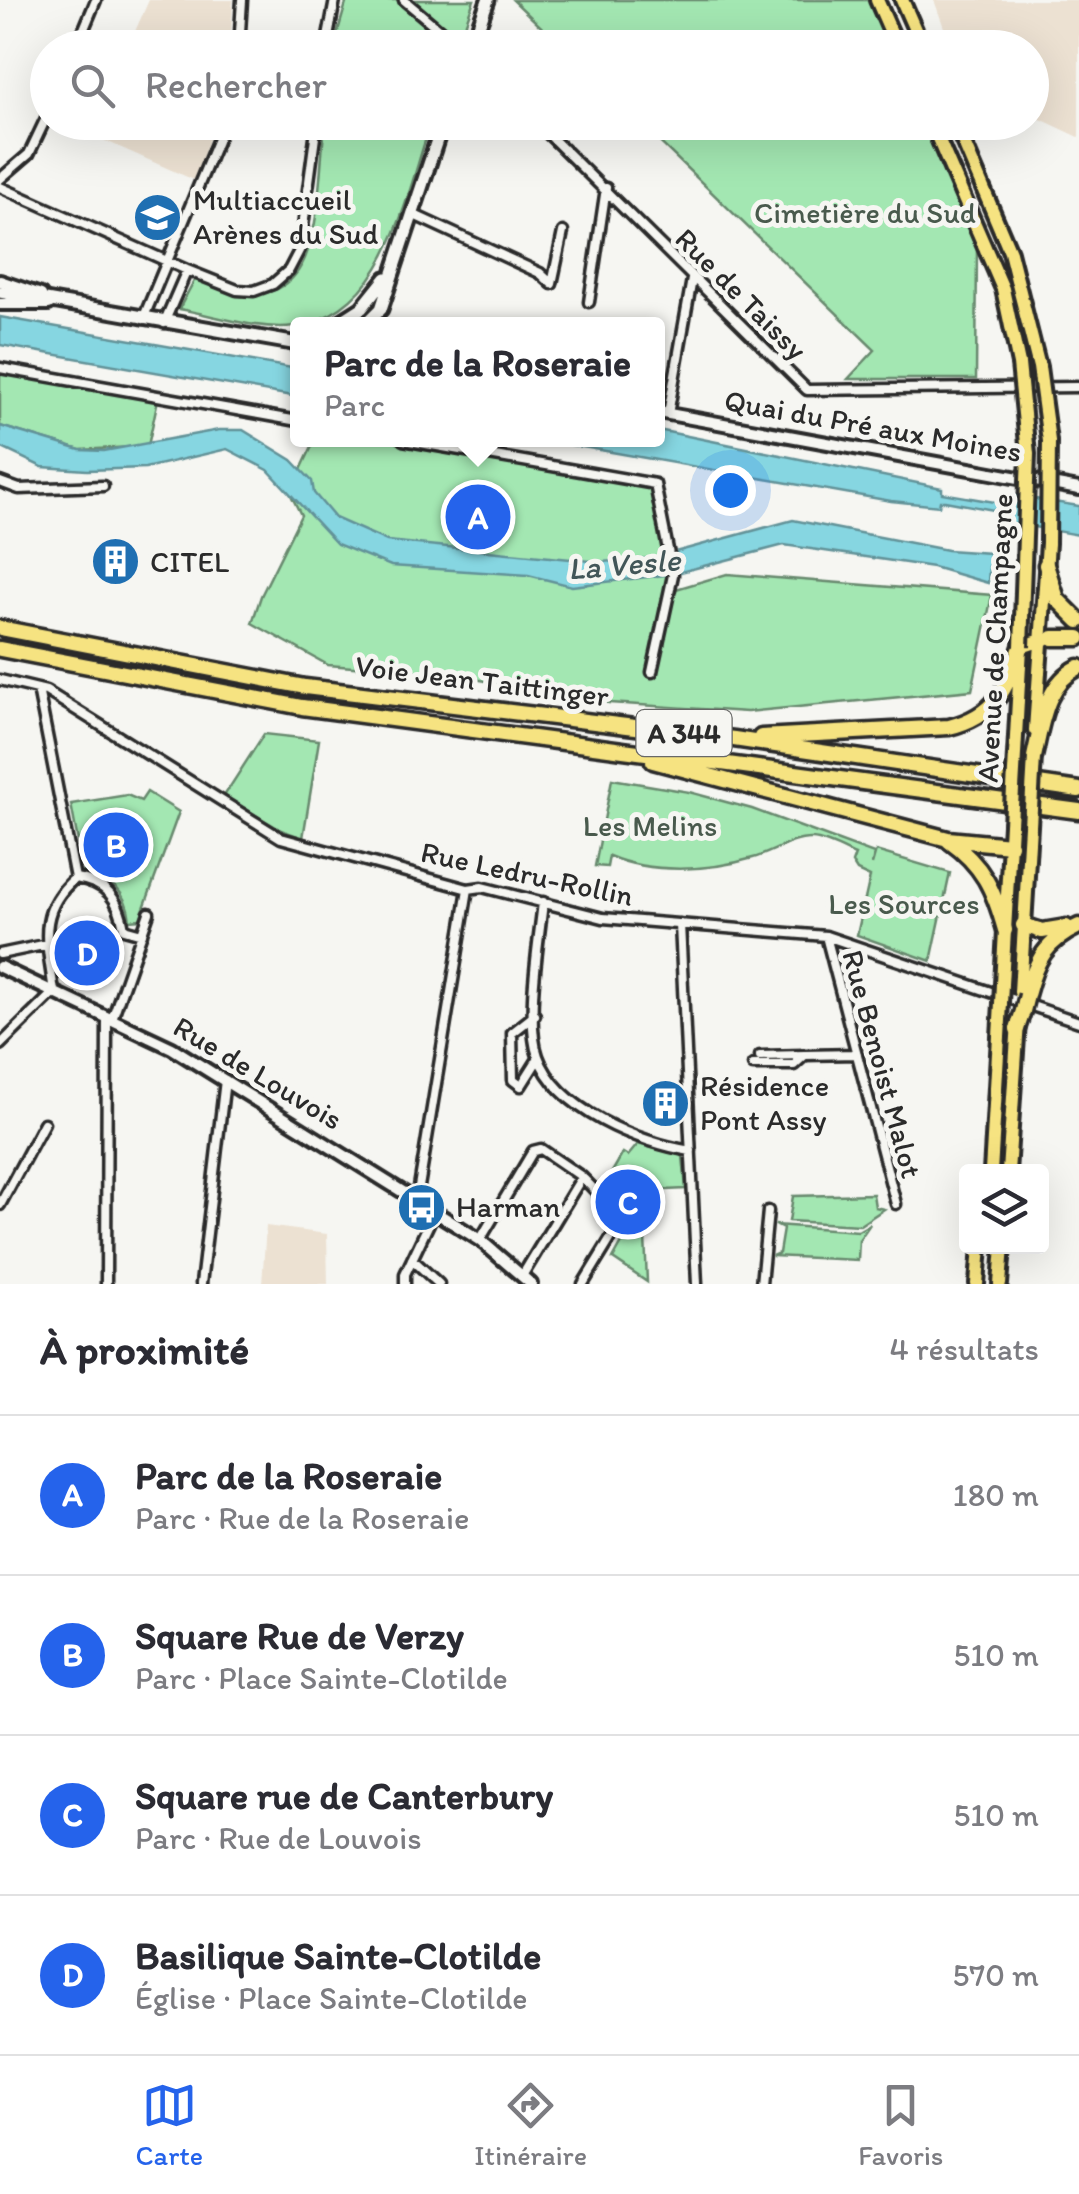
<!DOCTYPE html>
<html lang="fr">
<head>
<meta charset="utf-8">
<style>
	:root { --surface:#fff; --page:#f2f2f3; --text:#2b2b33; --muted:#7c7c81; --line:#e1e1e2; --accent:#2563eb }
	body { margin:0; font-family:Itim,sans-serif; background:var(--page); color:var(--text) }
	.controls { position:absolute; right:30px; bottom:30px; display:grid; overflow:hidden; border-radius:10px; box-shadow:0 10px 40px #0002 }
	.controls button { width:90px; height:90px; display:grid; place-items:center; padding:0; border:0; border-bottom:2px solid var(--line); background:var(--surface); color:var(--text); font:50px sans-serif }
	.you { position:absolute; left:730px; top:490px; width:35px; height:35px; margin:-25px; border:8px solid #fff; border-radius:50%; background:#1a73e8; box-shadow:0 0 0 15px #1a73e833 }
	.badge { display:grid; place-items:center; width:65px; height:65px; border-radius:50%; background:var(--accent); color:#fff; font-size:32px; font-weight:700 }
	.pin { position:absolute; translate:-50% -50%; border:5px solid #fff; box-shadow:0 2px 10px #0006 }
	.popup { position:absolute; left:290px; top:317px; width:375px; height:130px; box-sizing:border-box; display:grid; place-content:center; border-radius:10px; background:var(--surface); filter:drop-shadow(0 2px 8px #0005); font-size:32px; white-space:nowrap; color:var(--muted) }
	.popup b { font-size:38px; color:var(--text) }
	.popup::after { content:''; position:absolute; left:50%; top:100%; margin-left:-20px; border:20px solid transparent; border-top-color:var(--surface) }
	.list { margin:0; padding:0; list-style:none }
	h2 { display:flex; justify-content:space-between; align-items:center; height:130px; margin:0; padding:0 40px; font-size:42px }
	h2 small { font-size:32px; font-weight:400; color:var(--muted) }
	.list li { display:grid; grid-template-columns:65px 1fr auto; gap:30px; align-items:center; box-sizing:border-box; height:160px; padding:0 40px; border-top:2px solid var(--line) }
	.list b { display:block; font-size:38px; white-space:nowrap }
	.list p { margin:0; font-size:32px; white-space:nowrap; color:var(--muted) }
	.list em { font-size:32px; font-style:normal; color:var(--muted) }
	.icon { flex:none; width:55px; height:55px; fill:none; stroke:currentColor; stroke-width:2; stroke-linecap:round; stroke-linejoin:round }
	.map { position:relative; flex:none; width:1079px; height:1284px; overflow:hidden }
	.search { position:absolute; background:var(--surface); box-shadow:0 10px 40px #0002; left:30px; right:30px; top:30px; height:110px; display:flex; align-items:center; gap:25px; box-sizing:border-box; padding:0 35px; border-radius:55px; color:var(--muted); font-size:38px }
	.sheet { height:770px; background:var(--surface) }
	nav { display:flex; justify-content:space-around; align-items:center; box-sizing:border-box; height:140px; border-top:2px solid var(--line); background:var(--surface); font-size:28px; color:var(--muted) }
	nav a { display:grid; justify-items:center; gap:5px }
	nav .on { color:var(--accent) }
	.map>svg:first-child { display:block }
	.built { fill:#ece1d2 }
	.green { fill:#a3e7b2; stroke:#67896e; stroke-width:2.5 }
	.water { fill:#86d6e1; stroke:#629298; stroke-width:2.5 }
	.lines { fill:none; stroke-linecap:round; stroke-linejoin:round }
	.minor-casing { stroke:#2b2b2b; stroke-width:15 }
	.tertiary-casing { stroke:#2b2b2b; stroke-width:18 }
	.secondary-casing { stroke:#2b2b2b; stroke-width:19 }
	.primary-casing { stroke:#2b2b2b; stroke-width:20 }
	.motorway-casing { stroke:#2b2b2b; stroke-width:21 }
	.minor { stroke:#f6f6f2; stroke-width:8 }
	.tertiary { stroke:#f6f6f2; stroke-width:10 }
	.secondary { stroke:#f6f6f2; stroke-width:11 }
	.primary { stroke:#f6e381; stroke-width:12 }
	.motorway { stroke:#f6e381; stroke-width:14 }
	.primary-bridge-casing { stroke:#2b2b2b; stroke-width:20; stroke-linecap:butt }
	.motorway-bridge-casing { stroke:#2b2b2b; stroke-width:21; stroke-linecap:butt }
	.primary-bridge { stroke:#f6e381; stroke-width:12 }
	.motorway-bridge { stroke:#f6e381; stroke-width:14 }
	.labels { text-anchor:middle; stroke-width:10; stroke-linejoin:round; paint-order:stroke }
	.shield { fill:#f6f6f2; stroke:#686867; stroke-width:2.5 }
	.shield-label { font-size:28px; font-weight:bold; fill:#2b2b2b }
	.poi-label { font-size:30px; fill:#2b2b2b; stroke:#f6f6f2; text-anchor:start }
	.park-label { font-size:30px; fill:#495a4d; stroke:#f6f6f2 }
	.street-label { font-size:30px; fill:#2b2b2b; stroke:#f6f6f2 }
	.water-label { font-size:32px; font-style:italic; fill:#425658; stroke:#f6f6f2 }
</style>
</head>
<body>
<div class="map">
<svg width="1079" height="1284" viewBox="0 0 1079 1284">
	<rect width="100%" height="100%" fill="#f6f6f2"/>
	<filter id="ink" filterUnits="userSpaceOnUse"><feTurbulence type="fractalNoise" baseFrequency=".01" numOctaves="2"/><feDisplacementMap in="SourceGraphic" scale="20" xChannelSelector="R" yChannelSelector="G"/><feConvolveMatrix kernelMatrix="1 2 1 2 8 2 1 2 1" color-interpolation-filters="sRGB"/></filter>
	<g filter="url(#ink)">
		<path class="built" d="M149 0H233L230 47H128Z
			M934 0H1079V137L1032 115V48L951 47Z
			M95 123V122L215 123 194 180 90 134Z
			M266 1226 327 1234 328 1284H262Z"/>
		<path class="green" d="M347 0H474L457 47 338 48 334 45Z
			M513 0H872L892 47H562Z
			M325 123H431C404 200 388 313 294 326 259 331 214 315 179 309L195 279C328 337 314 213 325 123Z
			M640 123H924L977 245 976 379H848L875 350Z
			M0 373 158 399 148 446 80 450 0 426Z
			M315 440H388L651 489 668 576 666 592 727 574 992 595 972 690 747 712 609 703 452 675 328 665 252 623 261 596 301 515 290 493Z
			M264 734 319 740 303 838 281 830 224 796Z
			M612 779 689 792 752 809 874 854 872 865 876 851 950 873 931 961 857 935 870 877 857 871 852 863 855 855C842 849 826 840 812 839 792 838 772 853 753 858 709 871 651 874 609 856L607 867 595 866Z
			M147 792 179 812 140 919 130 920C127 893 111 877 84 873L71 804 127 795 141 801Z
			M638 1144 683 1156 686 1189 643 1191 647 1282 613 1259 633 1223 601 1191 623 1153 628 1156Z
			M873 1194 875 1207 884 1209 860 1225 789 1221 793 1196Z
			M870 1224 859 1240 858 1260 772 1256 779 1253 783 1229 775 1225 858 1231Z"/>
		<path class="water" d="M0 317 298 369V397L0 345Z
			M0 426 80 450 104 451 219 430H243L292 460 312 481 314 493 335 518 387 541 601 562 653 558 793 520 947 550 990 553 988 583 933 567 784 545 673 574 572 586 528 575 391 566 337 544 268 470 227 449 145 468 87 470 42 467 0 447Z
			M658 430 942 488V493L1012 505 1016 496 1079 506V535L1011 523 1010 513 945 501H940L939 506 891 501 543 440H658Z"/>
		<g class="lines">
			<defs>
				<path id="minor" d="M404 0 461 48
					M76 48 96 0
					M239 48 242 0
					M326 48 335 0
					M536 122 807 390 1079 387
					M0 179 29 154 48 114
					M0 187 187 270 237 290 254 291 273 284 289 270 300 249 317 122
					M412 214 540 273 552 284 563 232
					M589 302 606 188
					M143 319 225 122
					M164 323 187 270
					M0 368 298 421
					M668 414 692 279
					M403 440 655 484 673 575 652 672
					M0 482 19 489 103 486
					M0 680 46 691 281 838 468 889 482 887 603 918 826 936 1079 1022
					M38 689 75 878
					M75 878C106 882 119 898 124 929L142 934
					M543 902C539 941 525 1020 538 1056 557 1110 640 1143 691 1151
					M680 924 697 1284
					M826 936 896 1204
					M0 954 48 944
					M535 1015 512 1033 513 1080 521 1086 538 1059
					M112 1019 149 913
					M0 1045 54 992C48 944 35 913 75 878
					M760 1056 805 1055
					M753 1065H794L805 1055 857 1054
					M417 1199 468 889
					M0 1205 44 1123
					M480 1240 533 1151 541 1149 582 1177 619 1215V1225L583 1284
					M412 1259 439 1284
					M522 1276 582 1177
					M106 1284 107 1017
					M201 1284 225 1080
					M405 1284V1274L435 1211
					M761 1284 768 1211"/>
				<path id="tertiary" d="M0 281 41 295
					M0 304H49
					M658 412 1079 489
					M0 967 172 1048 480 1240 531 1284"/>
				<path id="secondary" d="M471 48 488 0
					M0 292 298 344
					M337 324 362 308 386 278
					M366 324 381 309 443 122"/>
				<path id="primary" d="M877 0 898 48
					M902 0 923 48
					M931 122 1003 289 1019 364
					M955 122 1010 252 1039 367
					M1035 730 1048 543
					M1015 754 1021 647 1045 639
					M1002 984 1011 824
					M1020 992 1030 826
					M991 1172 1001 1003
					M1008 1172 1018 1022
					M977 1284 980 1246
					M1000 1284 1003 1246"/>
				<path id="motorway" d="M1046 565 1057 599 1079 621
					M0 628 305 687 734 739 1079 790
					M1053 638H1079
					M0 649 302 707 1079 811
					M761 737 949 727C995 716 1007 689 1021 647
					M1034 757C1042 723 1045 684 1079 667
					M653 761 948 839 1010 845
					M949 841C983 865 994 890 1005 930
					M1023 925 1042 931 1066 927
					M1027 995C1036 960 1045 942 1079 926
					M1017 1029 1023 1011"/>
			</defs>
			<use href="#minor" class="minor-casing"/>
			<use href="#tertiary" class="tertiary-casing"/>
			<use href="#secondary" class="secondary-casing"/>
			<use href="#primary" class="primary-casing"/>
			<use href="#motorway" class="motorway-casing"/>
			<use href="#minor" class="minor"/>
			<use href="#tertiary" class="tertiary"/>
			<use href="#secondary" class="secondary"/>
			<use href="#primary" class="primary"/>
			<use href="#motorway" class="motorway"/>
			<defs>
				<path id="primary-bridge" d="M1019 364 1028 454 1021 647
					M1039 367 1049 441 1048 543
					M1011 824 1015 754
					M1030 826 1034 757
					M1001 1003 1002 984"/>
				<path id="motorway-bridge" d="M1023 1011 1027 995"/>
			</defs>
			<use href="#primary-bridge" class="primary-bridge-casing"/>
			<use href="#motorway-bridge" class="motorway-bridge-casing"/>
			<use href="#primary-bridge" class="primary-bridge"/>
			<use href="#motorway-bridge" class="motorway-bridge"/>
		</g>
	</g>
	<defs>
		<symbol id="school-disc" viewBox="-11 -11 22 22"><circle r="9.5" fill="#1f6fb2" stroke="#f6f6f2"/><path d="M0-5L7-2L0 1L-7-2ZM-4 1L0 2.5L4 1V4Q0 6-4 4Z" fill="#fff"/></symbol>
		<symbol id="building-disc" viewBox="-11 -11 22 22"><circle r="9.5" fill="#1f6fb2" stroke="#f6f6f2"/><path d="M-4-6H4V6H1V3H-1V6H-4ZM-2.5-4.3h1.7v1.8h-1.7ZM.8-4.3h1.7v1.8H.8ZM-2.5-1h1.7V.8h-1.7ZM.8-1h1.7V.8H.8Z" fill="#fff"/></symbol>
		<symbol id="bus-disc" viewBox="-11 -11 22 22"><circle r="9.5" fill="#1f6fb2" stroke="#f6f6f2"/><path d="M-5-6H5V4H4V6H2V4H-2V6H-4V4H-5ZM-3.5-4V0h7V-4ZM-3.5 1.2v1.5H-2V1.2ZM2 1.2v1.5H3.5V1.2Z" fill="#fff"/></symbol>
	</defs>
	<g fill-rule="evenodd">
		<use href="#school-disc" x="130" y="190" width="55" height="55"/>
		<use href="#building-disc" x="88" y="534" width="55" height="55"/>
		<use href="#building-disc" x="638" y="1076" width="55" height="55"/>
		<use href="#bus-disc" x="394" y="1180" width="55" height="55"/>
	</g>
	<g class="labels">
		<rect class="shield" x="636.5" y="710" width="95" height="46" rx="8"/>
		<g class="shield-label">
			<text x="684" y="743">A 344</text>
		</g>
		<g class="poi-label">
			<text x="193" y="210">Multiaccueil<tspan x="193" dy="34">Arènes du Sud</tspan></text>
			<text x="150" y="572">CITEL</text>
			<text x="700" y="1096">Résidence<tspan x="700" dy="34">Pont Assy</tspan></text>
			<text x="456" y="1217">Harman</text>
		</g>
		<g class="park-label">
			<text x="865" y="223">Cimetière du Sud</text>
			<text x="650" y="836">Les Melins</text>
			<text x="904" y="914">Les Sources</text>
		</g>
		<g class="street-label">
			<text transform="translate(741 294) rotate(45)" y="10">Rue de Taissy</text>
			<text transform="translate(873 426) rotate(10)" y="10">Quai du Pré aux Moines</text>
			<text transform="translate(995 638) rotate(-87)" y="10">Avenue de Champagne</text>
			<text transform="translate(482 681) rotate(7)" y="10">Voie Jean Taittinger</text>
			<text transform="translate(527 874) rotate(12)" y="10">Rue Ledru-Rollin</text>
			<text transform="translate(882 1064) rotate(75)" y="10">Rue Benoist Malot</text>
			<text transform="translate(258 1073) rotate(31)" y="10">Rue de Louvois</text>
		</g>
		<g class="water-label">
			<text transform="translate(624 564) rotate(-5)" y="11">La Vesle</text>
		</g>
	</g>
</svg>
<div class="controls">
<button><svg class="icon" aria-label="layers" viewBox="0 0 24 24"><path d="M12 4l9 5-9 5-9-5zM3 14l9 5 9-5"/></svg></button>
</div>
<div class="you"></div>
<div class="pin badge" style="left:478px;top:517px">A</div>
<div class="popup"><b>Parc de la Roseraie</b>Parc</div>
<div class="pin badge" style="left:116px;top:845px">B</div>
<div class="pin badge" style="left:628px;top:1202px">C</div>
<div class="pin badge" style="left:87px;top:953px">D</div>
<div class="search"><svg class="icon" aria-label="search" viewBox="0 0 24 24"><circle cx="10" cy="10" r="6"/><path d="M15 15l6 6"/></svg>Rechercher</div>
</div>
<section class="sheet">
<h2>À proximité<small>4 résultats</small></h2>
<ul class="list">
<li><span class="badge">A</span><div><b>Parc de la Roseraie</b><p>Parc · Rue de la Roseraie</p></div><em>180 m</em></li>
<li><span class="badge">B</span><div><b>Square Rue de Verzy</b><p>Parc · Place Sainte-Clotilde</p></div><em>510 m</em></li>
<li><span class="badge">C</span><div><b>Square rue de Canterbury</b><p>Parc · Rue de Louvois</p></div><em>510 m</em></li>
<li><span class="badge">D</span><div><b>Basilique Sainte-Clotilde</b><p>Église · Place Sainte-Clotilde</p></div><em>570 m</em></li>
</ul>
</section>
<nav>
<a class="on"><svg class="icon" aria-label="map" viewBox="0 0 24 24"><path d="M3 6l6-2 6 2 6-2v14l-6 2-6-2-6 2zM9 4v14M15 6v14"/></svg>Carte</a>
<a><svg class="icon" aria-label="directions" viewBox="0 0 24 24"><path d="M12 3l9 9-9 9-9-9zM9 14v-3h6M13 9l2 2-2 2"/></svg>Itinéraire</a>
<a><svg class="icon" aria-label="saved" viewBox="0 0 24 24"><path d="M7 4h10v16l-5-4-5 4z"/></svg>Favoris</a>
</nav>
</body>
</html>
